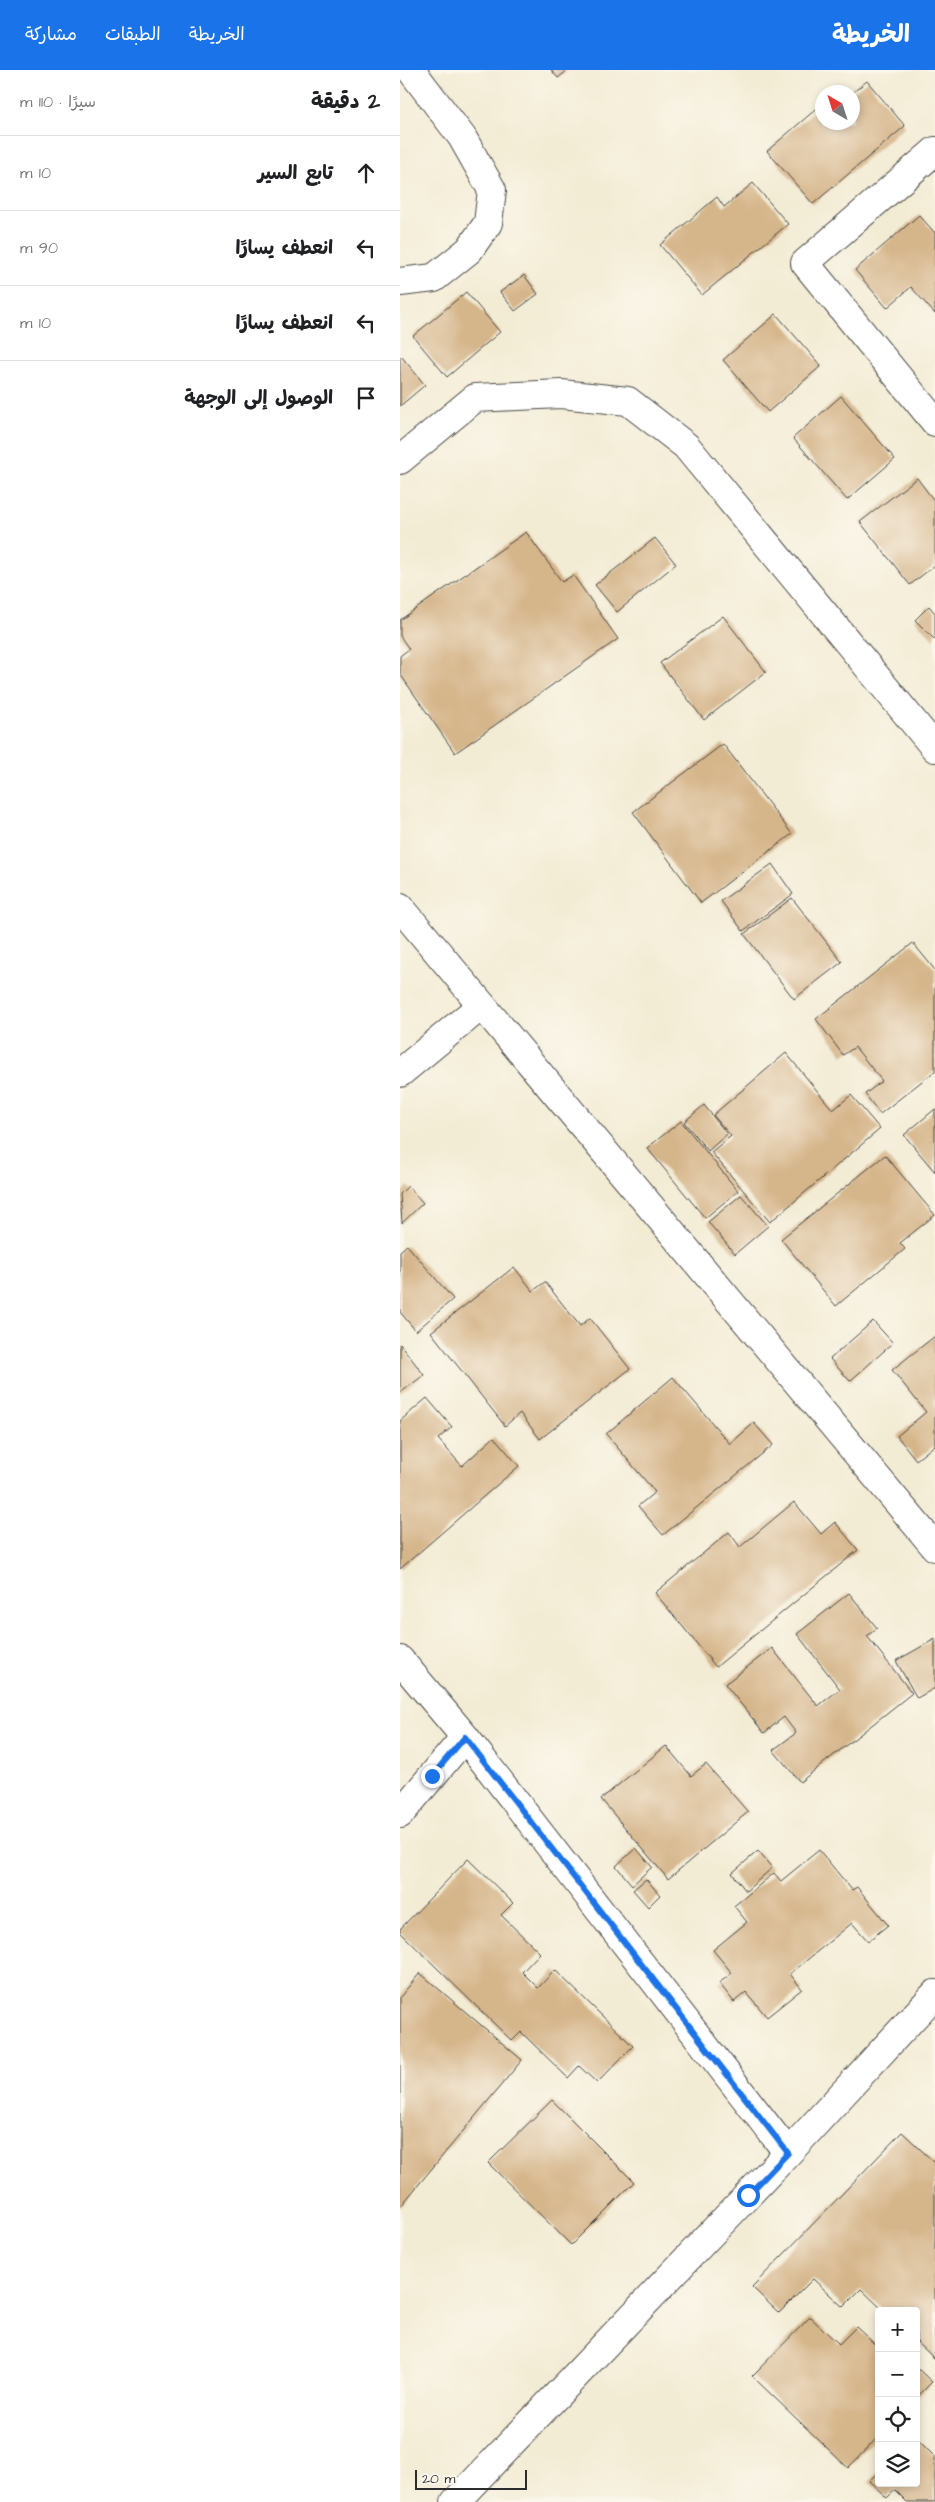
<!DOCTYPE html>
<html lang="ar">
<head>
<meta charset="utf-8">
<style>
	:root { --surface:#fff; --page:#f2f2f2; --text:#202124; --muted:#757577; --line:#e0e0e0; --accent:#1a73e8 }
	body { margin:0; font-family:"Architects Daughter","Playpen Sans Arabic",sans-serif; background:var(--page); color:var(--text); direction:rtl }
	.controls { position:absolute; right:15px; bottom:15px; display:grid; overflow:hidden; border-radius:5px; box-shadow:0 2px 8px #0003 }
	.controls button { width:45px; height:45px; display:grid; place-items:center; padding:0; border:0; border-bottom:1px solid var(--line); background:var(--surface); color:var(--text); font:25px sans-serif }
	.compass { position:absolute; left:415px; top:15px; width:45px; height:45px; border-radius:50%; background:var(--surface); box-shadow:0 2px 8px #0003; rotate:321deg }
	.scale { position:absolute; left:15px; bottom:12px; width:112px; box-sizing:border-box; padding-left:5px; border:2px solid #2b2b2b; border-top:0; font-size:14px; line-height:18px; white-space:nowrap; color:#2b2b2b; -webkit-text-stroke:4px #fbf7ec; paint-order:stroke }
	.stop { position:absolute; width:15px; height:15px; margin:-11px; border:4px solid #1a73e8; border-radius:50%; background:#fff }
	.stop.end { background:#1a73e8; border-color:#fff; box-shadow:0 1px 5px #0008 }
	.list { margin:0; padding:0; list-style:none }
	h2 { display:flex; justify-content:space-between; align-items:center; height:65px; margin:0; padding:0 20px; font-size:21px }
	h2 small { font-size:16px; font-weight:400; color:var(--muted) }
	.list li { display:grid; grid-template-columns:32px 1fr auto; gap:15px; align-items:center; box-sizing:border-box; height:75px; padding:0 20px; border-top:1px solid var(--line) }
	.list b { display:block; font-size:19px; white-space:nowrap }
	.list em { font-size:16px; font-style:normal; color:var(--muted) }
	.icon { flex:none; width:28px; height:28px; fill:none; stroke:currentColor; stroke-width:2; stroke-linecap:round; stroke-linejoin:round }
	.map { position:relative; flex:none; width:535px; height:2432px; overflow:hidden; direction:ltr }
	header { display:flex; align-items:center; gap:30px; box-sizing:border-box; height:70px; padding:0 25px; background:var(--accent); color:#fff }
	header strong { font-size:24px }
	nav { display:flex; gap:28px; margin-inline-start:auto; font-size:18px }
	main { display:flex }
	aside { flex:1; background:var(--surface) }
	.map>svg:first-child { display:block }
	.building { fill:#d5b58a }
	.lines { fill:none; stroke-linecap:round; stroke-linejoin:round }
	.street-casing { stroke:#494844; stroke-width:30 }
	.street { stroke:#fff; stroke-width:28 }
	.route { stroke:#1a73e8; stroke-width:6 }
</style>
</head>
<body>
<header>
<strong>الخريطة</strong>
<nav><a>الخريطة</a><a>الطبقات</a><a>مشاركة</a></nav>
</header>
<main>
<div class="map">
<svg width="535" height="2432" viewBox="0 0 535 2432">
	<rect width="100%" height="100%" fill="#fbf7ec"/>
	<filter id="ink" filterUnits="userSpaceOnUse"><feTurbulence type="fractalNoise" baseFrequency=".02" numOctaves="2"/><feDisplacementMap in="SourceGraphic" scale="10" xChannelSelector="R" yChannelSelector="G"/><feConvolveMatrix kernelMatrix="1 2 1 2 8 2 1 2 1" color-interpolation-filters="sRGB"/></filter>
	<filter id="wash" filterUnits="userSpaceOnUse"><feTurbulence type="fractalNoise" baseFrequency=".0096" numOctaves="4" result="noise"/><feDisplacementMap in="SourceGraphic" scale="20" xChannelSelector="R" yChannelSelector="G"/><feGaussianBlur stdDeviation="1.12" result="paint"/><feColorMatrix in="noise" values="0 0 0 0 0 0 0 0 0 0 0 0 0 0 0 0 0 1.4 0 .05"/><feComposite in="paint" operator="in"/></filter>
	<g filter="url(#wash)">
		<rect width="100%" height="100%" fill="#f3ecd5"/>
		<g id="blocks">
			<path class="building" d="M151 0H168L158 8Z
				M467 11 505 56 413 134 367 81 422 34V52H452V23Z
				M353 113 388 154 302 225 260 175 317 127 324 137Z
				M519 145 535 163V244L511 217 487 238 455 200Z
				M124 205 138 224 115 241 100 222Z
				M66 222 100 262 47 307 13 266Z
				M376 244 421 296 368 342 323 290Z
				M1 286 25 315 0 336V287Z
				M441 326 495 389 447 430 393 368Z
				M517 408 535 432V495L510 515 460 452Z
				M126 462 162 512 173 505 218 569 55 683 0 604V586L9 579 0 566V550Z
				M255 468 276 494 217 542 195 515Z
				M529 536 535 543V570L515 550Z
				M323 546 366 602 304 650 260 593Z
				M323 674 392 764 301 833 233 742Z
				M372 794 393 824 343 861 321 831Z
				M392 828 442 892 394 929 344 864Z
				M513 873 535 900V1001L480 1044 465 1024 482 1011 455 977 443 985 416 949Z
				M386 983 433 1040 451 1025 480 1059 370 1152 311 1082 331 1066 313 1045Z
				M304 1035 327 1064 308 1081 284 1052Z
				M535 1039V1102L504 1065Z
				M281 1051 338 1121 305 1148 247 1078Z
				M485 1085 535 1145 500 1173 505 1179 436 1236 381 1169Z
				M8 1116 23 1133 2 1153 0 1124Z
				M341 1125 368 1156 335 1184 308 1152Z
				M7 1175 53 1229 16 1261 0 1242V1181Z
				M114 1197 133 1221 145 1212 180 1256 190 1248 230 1299 140 1369 120 1343 105 1356 31 1262Z
				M473 1251 493 1273 450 1311 430 1289Z
				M535 1266V1375L516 1390 497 1366 526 1342 492 1300Z
				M0 1274 24 1305 0 1323Z
				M273 1307 330 1374 354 1353 373 1375 263 1465 238 1436 255 1422 206 1364Z
				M27 1328 52 1357 38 1369 62 1396 94 1367 119 1396 0 1499V1351Z
				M394 1432 421 1464 435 1452 458 1480 316 1597 255 1523 329 1462 340 1477Z
				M449 1523 477 1558 467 1566 512 1623 400 1712 373 1680 396 1663 384 1647 364 1663 325 1614 372 1578 418 1636 440 1619 397 1564Z
				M535 1569V1618L517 1628 496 1591Z
				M266 1676 291 1706 306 1694 348 1742 268 1809 201 1729Z
				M236 1778 252 1797 232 1815 216 1796Z
				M419 1780 452 1820 457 1817 488 1855 468 1871 452 1853 390 1904 402 1919 367 1947 346 1922 334 1932 319 1913 332 1903 313 1880 347 1852 334 1836 374 1803 381 1811Z
				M358 1781 372 1798 346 1821 332 1803Z
				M68 1789 113 1833 101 1845 140 1883 122 1902 138 1918 155 1900 233 1976 197 2013 179 1996 168 2008 121 1962 112 1971 0 1862V1859Z
				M246 1809 260 1825 248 1837 233 1820Z
				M20 1903 122 1990 0 2137V1927Z
				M152 2030 234 2112 171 2175 88 2093Z
				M502 2062 535 2093V2289L516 2271V2241H484L461 2219 443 2237 413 2209 379 2243 352 2217Z
				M410 2247 439 2274 456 2257 479 2278V2366L448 2398 352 2306Z
				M516 2297 532 2312 516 2328Z
				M516 2368 535 2387V2432H507L495 2420 487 2428 469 2411 479 2401V2413H516Z"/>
		</g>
	</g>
	<g filter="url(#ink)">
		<use href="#blocks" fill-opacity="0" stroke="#494844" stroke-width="1"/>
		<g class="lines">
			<defs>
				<path id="street" d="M535 81 405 193 535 352
					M0 212 34 208 69 180 88 153 92 120 62 67 11 0
					M0 390 75 328 161 324 228 331 286 376 535 678
					M0 837 535 1477
					M0 1003 82 935
					M0 1590 65 1667 388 2083
					M0 1744 65 1667
					M55 2432 388 2083 535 1924"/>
			</defs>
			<use href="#street" class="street-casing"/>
			<use href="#street" class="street"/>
		</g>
	</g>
	<g class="lines" filter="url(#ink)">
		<path class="route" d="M32 1706 65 1667 388 2083 348 2125"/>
	</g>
</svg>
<div class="controls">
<button>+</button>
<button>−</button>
<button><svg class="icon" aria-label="locate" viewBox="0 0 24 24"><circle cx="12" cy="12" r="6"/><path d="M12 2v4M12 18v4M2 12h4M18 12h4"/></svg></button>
<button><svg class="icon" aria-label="layers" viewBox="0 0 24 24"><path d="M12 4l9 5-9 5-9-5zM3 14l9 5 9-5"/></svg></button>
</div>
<svg class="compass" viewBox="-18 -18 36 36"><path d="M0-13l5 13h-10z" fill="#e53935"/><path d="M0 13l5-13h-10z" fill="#757577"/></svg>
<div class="scale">20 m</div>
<div class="stop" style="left:348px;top:2125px"></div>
<div class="stop end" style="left:32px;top:1706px"></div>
</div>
<aside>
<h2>2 دقيقة<small>سيرًا · 110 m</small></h2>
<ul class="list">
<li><svg class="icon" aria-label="ahead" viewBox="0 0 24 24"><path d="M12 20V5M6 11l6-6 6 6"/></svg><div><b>تابع السير</b></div><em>10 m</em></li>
<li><svg class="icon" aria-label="left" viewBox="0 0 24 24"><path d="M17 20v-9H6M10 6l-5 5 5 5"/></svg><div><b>انعطف يسارًا</b></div><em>90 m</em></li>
<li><svg class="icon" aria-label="left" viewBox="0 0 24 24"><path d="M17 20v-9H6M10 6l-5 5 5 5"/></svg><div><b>انعطف يسارًا</b></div><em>10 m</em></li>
<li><svg class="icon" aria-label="arrive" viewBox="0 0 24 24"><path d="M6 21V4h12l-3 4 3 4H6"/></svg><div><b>الوصول إلى الوجهة</b></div></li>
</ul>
</aside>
</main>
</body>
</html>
